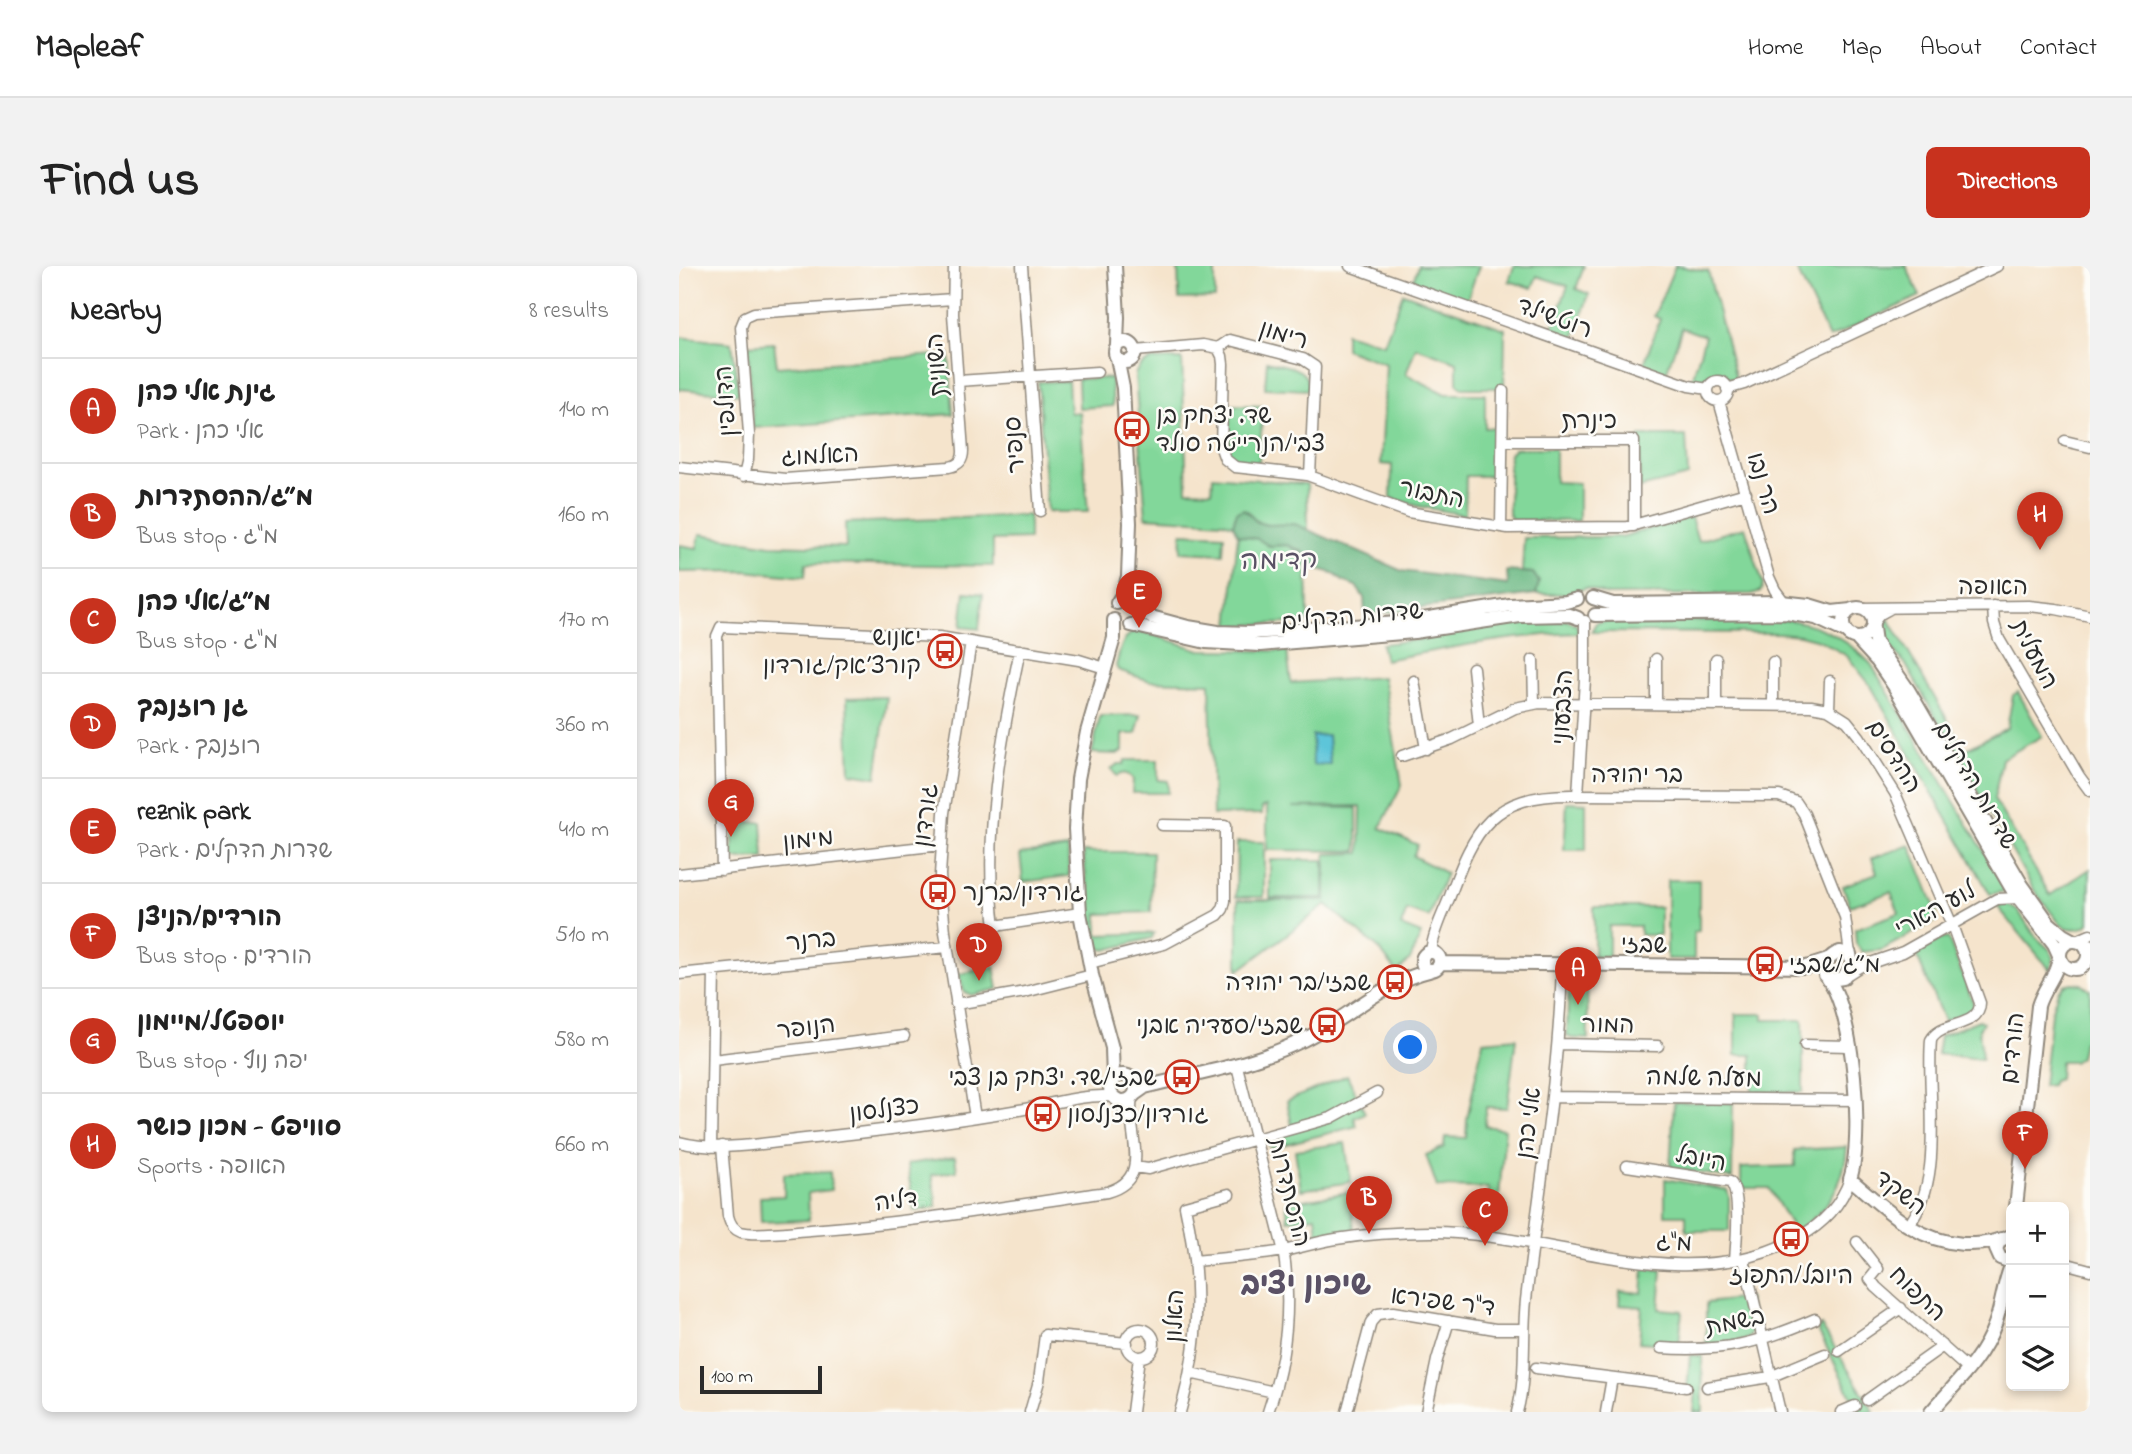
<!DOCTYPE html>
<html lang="en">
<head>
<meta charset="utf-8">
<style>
	:root { --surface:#fff; --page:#f2f2f2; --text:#222; --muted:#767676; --line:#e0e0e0; --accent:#c8321e }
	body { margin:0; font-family:"Indie Flower","Playpen Sans Hebrew",sans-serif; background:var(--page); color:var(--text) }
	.controls { position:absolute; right:21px; bottom:21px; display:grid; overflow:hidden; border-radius:10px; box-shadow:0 4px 10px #0003 }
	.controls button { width:63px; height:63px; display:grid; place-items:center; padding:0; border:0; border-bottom:2px solid var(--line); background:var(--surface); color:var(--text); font:35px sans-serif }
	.scale { position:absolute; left:21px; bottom:18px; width:122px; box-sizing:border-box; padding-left:7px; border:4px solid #2b2b2b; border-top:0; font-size:19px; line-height:24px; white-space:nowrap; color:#2b2b2b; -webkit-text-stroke:5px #fdfcf7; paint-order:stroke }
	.you { position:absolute; left:732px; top:782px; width:24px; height:24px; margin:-18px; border:5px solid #fff; border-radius:50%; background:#1a73e8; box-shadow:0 0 0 10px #1a73e833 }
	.badge { display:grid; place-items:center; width:46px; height:46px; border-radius:50%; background:var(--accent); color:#fff; font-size:23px; font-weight:700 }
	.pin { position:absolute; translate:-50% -58px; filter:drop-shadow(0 2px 4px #0008) }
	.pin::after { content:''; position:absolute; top:37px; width:24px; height:21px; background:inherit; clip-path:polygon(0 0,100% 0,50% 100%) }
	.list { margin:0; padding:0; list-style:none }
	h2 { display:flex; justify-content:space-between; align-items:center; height:91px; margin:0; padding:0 28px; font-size:30px }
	h2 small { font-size:23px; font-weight:400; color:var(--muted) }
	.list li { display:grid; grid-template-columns:46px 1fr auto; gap:21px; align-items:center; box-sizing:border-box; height:105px; padding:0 28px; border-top:2px solid var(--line) }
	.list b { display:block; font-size:26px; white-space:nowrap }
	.list p { margin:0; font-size:23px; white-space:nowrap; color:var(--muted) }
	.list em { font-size:23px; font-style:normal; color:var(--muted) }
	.icon { flex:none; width:38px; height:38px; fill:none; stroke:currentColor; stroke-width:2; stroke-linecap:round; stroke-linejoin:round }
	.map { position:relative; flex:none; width:1411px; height:1146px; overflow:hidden; border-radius:10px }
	header { display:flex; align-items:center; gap:42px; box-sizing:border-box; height:98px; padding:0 35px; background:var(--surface); border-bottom:2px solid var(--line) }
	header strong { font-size:33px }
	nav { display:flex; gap:38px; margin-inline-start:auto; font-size:24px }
	.intro { display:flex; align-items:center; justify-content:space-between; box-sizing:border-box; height:168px; padding:0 42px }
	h1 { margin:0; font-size:49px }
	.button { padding:18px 32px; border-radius:10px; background:var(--accent); color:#fff; font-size:24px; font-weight:700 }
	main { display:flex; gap:42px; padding:0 42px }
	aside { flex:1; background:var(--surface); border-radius:10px; box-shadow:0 4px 10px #0003 }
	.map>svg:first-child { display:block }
	.green { fill:#82d79a; stroke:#568162; stroke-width:2 }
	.forest { fill:#69b882; stroke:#4a7256; stroke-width:2 }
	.water { fill:#5dc5d9; stroke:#447882; stroke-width:2 }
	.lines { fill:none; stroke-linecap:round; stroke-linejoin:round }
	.minor-casing { stroke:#90887c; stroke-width:13 }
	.tertiary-casing { stroke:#90887c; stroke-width:16 }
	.minor { stroke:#fff; stroke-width:10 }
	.tertiary { stroke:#fff; stroke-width:12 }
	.labels { text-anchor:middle; stroke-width:5; stroke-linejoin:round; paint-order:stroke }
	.street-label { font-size:24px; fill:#2b2b2b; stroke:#fdfcf7 }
	.poi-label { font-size:24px; fill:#2b2b2b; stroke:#fdfcf7; text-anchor:start }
	.quarter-label { font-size:28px; fill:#5a5165; stroke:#fdfcf7 }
	.district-label { font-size:32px; font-weight:bold; fill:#5a5165; stroke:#fdfcf7 }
</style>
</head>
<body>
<header>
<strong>Mapleaf</strong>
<nav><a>Home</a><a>Map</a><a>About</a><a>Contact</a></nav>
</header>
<div class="intro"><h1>Find us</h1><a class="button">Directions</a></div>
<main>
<aside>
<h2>Nearby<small>8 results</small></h2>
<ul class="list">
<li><span class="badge">A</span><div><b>גינת אלי כהן</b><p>Park · אלי כהן</p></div><em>140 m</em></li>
<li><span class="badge">B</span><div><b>מ״ג/ההסתדרות</b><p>Bus stop · מ&quot;ג</p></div><em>160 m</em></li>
<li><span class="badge">C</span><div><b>מ״ג/אלי כהן</b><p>Bus stop · מ&quot;ג</p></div><em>170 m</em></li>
<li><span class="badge">D</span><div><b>גן רוזנבך</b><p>Park · רוזנבך</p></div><em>360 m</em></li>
<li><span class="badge">E</span><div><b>reznik park</b><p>Park · שדרות הדקלים</p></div><em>410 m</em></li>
<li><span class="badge">F</span><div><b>הורדים/הניצן</b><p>Bus stop · הורדים</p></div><em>510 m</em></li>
<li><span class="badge">G</span><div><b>יוספטל/מיימון</b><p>Bus stop · יפה נוף</p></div><em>580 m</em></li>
<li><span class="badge">H</span><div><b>סוויפט - מכון כושר</b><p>Sports · האופה</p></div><em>660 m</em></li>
</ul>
</aside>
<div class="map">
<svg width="1411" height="1146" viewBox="0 0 1411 1146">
	<rect width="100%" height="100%" fill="#fdfcf7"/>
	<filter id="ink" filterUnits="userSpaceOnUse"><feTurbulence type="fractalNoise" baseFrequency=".0143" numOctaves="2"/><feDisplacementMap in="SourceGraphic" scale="14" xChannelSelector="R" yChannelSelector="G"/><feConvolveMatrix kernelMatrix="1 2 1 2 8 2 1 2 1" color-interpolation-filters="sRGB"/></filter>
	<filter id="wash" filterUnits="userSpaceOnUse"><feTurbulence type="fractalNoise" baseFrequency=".00686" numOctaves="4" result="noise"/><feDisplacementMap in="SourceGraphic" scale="28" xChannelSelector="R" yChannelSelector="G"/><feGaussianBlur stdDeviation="1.57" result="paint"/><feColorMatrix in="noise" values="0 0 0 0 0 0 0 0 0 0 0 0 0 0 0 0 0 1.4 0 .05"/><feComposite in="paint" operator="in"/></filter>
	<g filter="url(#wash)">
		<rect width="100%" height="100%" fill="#f5e4cc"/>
		<path class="green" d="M499 0H536V32L500 33Z
			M739 0H800L788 34 734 15Z
			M835 0H905L897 23 910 28 895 73 872 65 889 20 858 10 853 22 830 15Z
			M996 0C1008 0 1017 5 1029 5L1057 113H1051L1040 107 1030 109 1023 115 1013 114 1026 70 1003 62 987 107 965 98 981 53 975 50Z
			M1116 0H1227L1241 30 1150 72Z
			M724 27 826 63 825 122H783L778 117V96L737 81 727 108 766 128H806V162L818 161V210H787L786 249 739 240 712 232 713 199 702 198 707 98 666 83V67L705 78Z
			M0 71 53 77 60 128 0 123Z
			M95 77 98 101 270 88 274 148 74 162 69 79Z
			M503 93 508 224 533 225 534 210 628 218 629 263C607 255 581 268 569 245L556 250 554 259 544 256 467 251 456 109C462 89 485 94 503 93Z
			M588 95C608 101 630 100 630 124L586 122Z
			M432 112 434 140 400 142 399 113Z
			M389 115 391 147 401 146 409 246H368L359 116Z
			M550 139 584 140 580 196C569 195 558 196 550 186Z
			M961 170H1007L1009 210 961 222Z
			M836 182H876V216L900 217V255L833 254 830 248V188Z
			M350 249V273L314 274V300L127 297 126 311 66 305 0 306V279L18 282 21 268 92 279 167 281 166 257Z
			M1012 251 1019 275 1066 261 1084 318 1082 325 1073 328 929 329 907 322 887 328H857L860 316 854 307 843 306 845 272 942 271Z
			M503 267 545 269 544 288 502 286Z
			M559 269 579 273 590 280 608 279 628 290 629 356 550 360Z
			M286 326 304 328 300 363 282 361Z
			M1210 353 1286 484 1328 462 1334 429 1339 426 1363 470 1323 493 1315 533 1371 629 1411 603 1410 658C1401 664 1391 664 1382 659L1355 624 1226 397 1201 370V361Z
			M887 354 897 358 900 367C834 369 770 382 706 394L702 378 746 373 801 360Z
			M1111 354C1146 360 1167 373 1192 398L1329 625 1311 628 1192 420 1168 390 1140 374 1121 369 1100 367 912 366 917 357 926 355Z
			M459 364 521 384 608 385 612 417 704 411 723 519 701 562 739 579 734 590 767 607 750 651 728 644 722 660 742 668 731 694 718 706 698 681 647 639 559 705V634H647V588L681 587 682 540 613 541 678 542V585L588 584V540L583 541V548L534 549 531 417 471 415 439 404 437 400C441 385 442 370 459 364Z
			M208 431 197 511 171 507 168 432Z
			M462 449 457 468H444V485L438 488 413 487 421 450Z
			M446 494H479V514L489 515V527H453L454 513C449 507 445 506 438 510L432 503 439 498H445Z
			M888 536 907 537V584H885Z
			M83 556 85 592 56 593 54 590V557Z
			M558 576H585V631H557Z
			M1231 579 1257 644 1258 649 1256 655 1203 684 1183 686 1177 678 1176 663 1220 647 1212 626 1171 640 1164 620 1198 607 1193 592Z
			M389 582 390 610 344 616 341 588Z
			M404 586H473L472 646 419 648V669L475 667 473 672 427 684 418 682 415 678Z
			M591 594H645V632H591Z
			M988 614H1020V665L1015 666V693H988Z
			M1328 638 1340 646 1357 671 1371 684 1374 692 1372 705 1318 640Z
			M915 641H981V669H961V660H930V691H915Z
			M1269 672 1294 736V741L1290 745 1265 755 1237 688 1262 673Z
			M315 701 319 723 292 729 285 726 280 708Z
			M908 708 909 773 892 772 888 770 890 709Z
			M1393 717 1402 718 1411 724V775H1404L1401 791 1394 796H1381L1380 813 1374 815 1372 819 1364 820 1372 747 1379 725 1385 719Z
			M1057 748H1084V754H1124V826H1073V789H1057Z
			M1300 754 1304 757 1300 763 1303 793 1258 788 1261 770Z
			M837 772 828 842 807 841 806 860 826 863 817 965 805 964 810 922 758 921 747 889 765 881 766 871 787 872 788 853 804 775Z
			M668 809 686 847 675 852 678 860 591 882 589 873 614 865 608 835Z
			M995 836 1054 837 1053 912 991 902Z
			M666 877 672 916 622 924 616 884Z
			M1168 881C1166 918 1147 947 1116 966L1090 922H1062V902L1116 900 1115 884Z
			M276 891 278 905 253 909 258 941 235 945 228 898Z
			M151 906 152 924 129 927 130 954 82 956 81 931 105 930V908Z
			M986 913 1048 924 1050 930V965H1007V949H986Z
			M671 926 675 963 639 970 637 950 609 954 607 937Z
			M965 1003 983 1004 980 1043 1003 1045 1000 1079 960 1076 963 1041 940 1039 941 1025 963 1027Z
			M1069 1032C1071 1046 1079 1063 1068 1073L1027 1080V1037Z
			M1142 1059 1195 1146H1180L1138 1062Z
			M1011 1089 1023 1090 1024 1146H1015L1017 1126 1008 1125Z"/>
		<path class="forest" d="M565 243 578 256 587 259 616 258 723 305 829 319 828 305 854 307 860 316 857 328 686 349 685 332 677 320 664 315 654 307 635 302 623 285 608 279 590 280 579 273 559 269 554 259 558 246Z"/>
		<path class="water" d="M649 469 651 498 634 499 633 470Z"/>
	</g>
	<g filter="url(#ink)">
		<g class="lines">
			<defs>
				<path id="minor" d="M343 0 361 245
					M671 0 1010 120 1029 123
					M539 82 543 90 544 98 542 182 546 193 556 201 628 209 729 246 829 262 948 261 1067 227
					M539 82 551 74 624 93 636 101 631 210
					M456 85 524 79 539 82
					M1029 125a10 10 0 1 1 20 0a10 10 0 1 1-20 0Z
					M279 115 418 106
					M1048 123 1065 118 1318 0
					M1040 135 1090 311 1096 324 1105 336
					M824 175H955V260
					M1386 175 1411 181
					M0 201 106 213 270 201C280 199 284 195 284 185L274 48 275 0
					M65 210 69 193 70 168 62 61 66 51 75 47 274 33
					M822 261 824 125
					M1314 340 1315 357 1320 373 1400 510 1411 525
					M1182 342 1350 340 1377 343 1411 350
					M1194 357 1201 348 1212 342
					M292 376 265 547 261 609 266 666 296 851
					M341 384C322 474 304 568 316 660L401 647
					M854 394 855 437
					M794 402 800 460
					M735 415 747 483
					M977 438V393
					M1037 439V393
					M1094 439V396
					M1150 443 1151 415
					M723 490 773 473 836 442 860 437 1132 440 1149 443 1168 455 1180 470 1216 527 1273 659 1301 737C1301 762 1262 755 1252 774 1247 830 1267 912 1229 960
					M899 529 906 413V355
					M43 604 38 370 42 361 260 371 400 394 426 402
					M0 608 262 579
					M1397 675 1411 669
					M752 686C754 667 764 648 771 630 796 562 813 529 892 529L1100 530 1117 536 1125 548 1166 651 1171 688
					M1409 687 1411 679
					M411 697 485 678 539 649 544 643 546 635V560L483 559
					M0 708 268 681
					M1169 708 1180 701 1224 686 1318 633 1339 632
					M277 738 346 726 413 709
					M879 778 979 780
					M1126 779 1170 780
					M34 794 225 770
					M558 800 604 982C613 1039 608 1091 589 1146
					M873 831 1177 834
					M438 834 450 854
					M0 876C38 886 79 878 117 874 192 866 266 857 340 844 364 840 412 826 435 831
					M43 880 49 950C51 958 54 963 62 966 77 970 114 965 131 964 231 957 329 940 428 926 477 912 446 867 453 831
					M32 881 35 705
					M948 900 1051 916C1063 928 1057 977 1056 994
					M456 901 469 903 652 852 698 827
					M1178 976 1199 1003 1191 1013 1197 1021 1290 1104
					M1065 993 1101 1146
					M516 995C545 992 576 990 605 985 622 981 639 976 657 973 688 968 720 966 752 966 872 966 1007 1035 1120 971 1144 958 1162 939 1171 913
					M1385 997 1411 1004
					M447 1077a14 14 0 1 1 28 0a14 14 0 1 1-28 0Z
					M982 1082C1045 1086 1078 1078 1136 1053
					M1160 1085 1222 1042
					M857 1102 1007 1121
					M511 1107 595 1126
					M1028 1121 1091 1111 1146 1088
					M1188 1134 1264 1080
					M351 1146 360 1115 366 1069 448 1077
					M453 1146 460 1091
					M501 1146C522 1074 522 1013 506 940L550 928
					M668 1146 692 1056 699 1048 714 1046 816 1063H845
					M747 1146 758 1094 770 1055
					M838 1146C848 1110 843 1071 847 1034 860 922 880 811 883 698
					M927 1146 933 1112
					M1162 1146 1176 1140"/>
				<path id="tertiary" d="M436 0 439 51 438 79
					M436 86a10 10 0 1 1 20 0a10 10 0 1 1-20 0Z
					M438 92 444 122 451 257 449 310 445 326 438 337
					M914 332 934 338 1102 336 1130 339 1153 346 1172 344
					M456 340 472 351 509 361 539 366 570 367 719 357 831 339 887 336 898 333
					M1164 357a15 15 0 1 1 30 0a15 15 0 1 1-30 0Z
					M916 349 1107 347 1137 352 1167 366
					M452 359 527 376 581 379 735 366 841 350 891 349 899 352
					M1194 362 1196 376 1230 425 1343 619 1370 657 1384 669 1395 675
					M1177 372 1198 395 1215 420 1334 625 1375 678 1380 689
					M1381 689a14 14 0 1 1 28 0a14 14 0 1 1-28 0Z
					M743 695a9 9 0 1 1 18 0a9 9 0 1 1-18 0Z
					M1161 686 1171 688 1173 699 1164 712 1151 714 1146 709C1144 698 1151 689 1161 686Z
					M761 697 1127 701 1149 694
					M1149 713C1175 746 1185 873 1171 913 1206 942 1236 975 1284 978 1297 978 1309 978 1322 973
					M431 822a13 13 0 1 1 26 0a13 13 0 1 1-26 0Z
					M434 814 433 782 413 709 401 647 396 563 399 513 408 466 435 372V354
					M456 828 466 821C520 807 573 799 624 774 666 754 704 716 750 705
					M1337 941 1359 740C1364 722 1378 710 1380 691
					M1332 970 1321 974 1317 983 1321 992 1332 996
					M1252 1146C1276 1118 1303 1094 1316 1058 1323 1039 1324 1019 1332 1000"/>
			</defs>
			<use href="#minor" class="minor-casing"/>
			<use href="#tertiary" class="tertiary-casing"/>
			<use href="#minor" class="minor"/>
			<use href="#tertiary" class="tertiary"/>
		</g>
	</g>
	<defs>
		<symbol id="bus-ring" viewBox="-11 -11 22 22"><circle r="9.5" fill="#fdfcf7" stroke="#c8321e" stroke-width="1.5"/><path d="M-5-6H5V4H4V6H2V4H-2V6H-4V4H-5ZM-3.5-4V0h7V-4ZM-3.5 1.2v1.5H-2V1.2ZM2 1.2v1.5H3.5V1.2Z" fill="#c8321e"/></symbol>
	</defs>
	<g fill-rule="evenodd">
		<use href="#bus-ring" x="434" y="144" width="38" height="38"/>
		<use href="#bus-ring" x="247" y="366" width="38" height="38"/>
		<use href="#bus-ring" x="240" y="607" width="38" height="38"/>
		<use href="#bus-ring" x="1067" y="679" width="38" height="38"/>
		<use href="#bus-ring" x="697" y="697" width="38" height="38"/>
		<use href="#bus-ring" x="629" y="740" width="38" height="38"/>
		<use href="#bus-ring" x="484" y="792" width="38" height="38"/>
		<use href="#bus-ring" x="345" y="829" width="38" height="38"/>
		<use href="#bus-ring" x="1093" y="954" width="38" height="38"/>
	</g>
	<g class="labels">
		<g class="street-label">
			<text transform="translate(876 51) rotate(20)" y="8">רוטשילד</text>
			<text transform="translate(605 68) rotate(17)" y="8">רימון</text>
			<text transform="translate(257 99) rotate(-94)" y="8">השונית</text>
			<text transform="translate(46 135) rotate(-94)" y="8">הדולפין</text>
			<text x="910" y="162">כינרת</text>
			<text transform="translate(335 179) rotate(-94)" y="8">סנפיר</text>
			<text transform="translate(141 189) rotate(-3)" y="8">האלמוג</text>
			<text transform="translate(1085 217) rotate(74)" y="8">הר נבו</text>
			<text transform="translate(753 227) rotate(12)" y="8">התבור</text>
			<text x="1314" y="328">האופה</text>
			<text transform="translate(673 350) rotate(-5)" y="8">שדרות הדקלים</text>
			<text transform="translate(1356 388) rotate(63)" y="8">המעלית</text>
			<text transform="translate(883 441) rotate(-87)" y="8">הצבעוני</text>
			<text transform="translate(1216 490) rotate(58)" y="8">ההדסים</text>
			<text x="958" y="516">בר יהודה</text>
			<text transform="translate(1297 519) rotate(60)" y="8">שדרות הדקלים</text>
			<text transform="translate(246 549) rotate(-83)" y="8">גורדון</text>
			<text transform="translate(129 573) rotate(-6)" y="8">מימון</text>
			<text transform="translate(1256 643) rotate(-29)" y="8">לוע הארי</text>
			<text transform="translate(132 674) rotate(-6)" y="8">ברנר</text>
			<text transform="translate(965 678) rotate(1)" y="8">שבזי</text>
			<text transform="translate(929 758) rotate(1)" y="8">המור</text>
			<text transform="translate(127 761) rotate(-7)" y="8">הנופר</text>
			<text transform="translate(1333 782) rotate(-84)" y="8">הורדים</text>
			<text transform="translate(1025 811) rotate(1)" y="8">מעלה שלמה</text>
			<text transform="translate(205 843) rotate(-7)" y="8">כצנלסון</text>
			<text transform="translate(849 857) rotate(-83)" y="8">אלי כהן</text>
			<text transform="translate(1022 892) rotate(11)" y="8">היובל</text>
			<text transform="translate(611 926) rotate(76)" y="8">ההסתדרות</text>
			<text transform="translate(1222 926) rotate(38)" y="8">השקד</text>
			<text transform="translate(217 934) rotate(-7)" y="8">דליה</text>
			<text transform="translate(995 976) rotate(2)" y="8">מ"ג</text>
			<text transform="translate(1239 1027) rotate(44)" y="8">התפוח</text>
			<text transform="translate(764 1035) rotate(7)" y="8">ד"ר שפירא</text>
			<text transform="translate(495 1050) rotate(-88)" y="8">האלון</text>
			<text transform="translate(1056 1055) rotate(-12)" y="8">בשמת</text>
		</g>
		<g class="poi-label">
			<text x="477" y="157">שד. יצחק בן<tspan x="477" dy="28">צבי/הנרייטה סולד</tspan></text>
			<text x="242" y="379" text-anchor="end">יאנוש<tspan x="242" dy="28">קורצ׳אק/גורדון</tspan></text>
			<text x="284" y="634">גורדון/ברנר</text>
			<text x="1110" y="706">מ״ג/שבזי</text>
			<text x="692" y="724" text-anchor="end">שבזי/בר יהודה</text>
			<text x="624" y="767" text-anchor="end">שבזי/סעדיה אבני</text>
			<text x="478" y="819" text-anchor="end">שבזי/שד. יצחק בן צבי</text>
			<text x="388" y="856">גורדון/כצנלסון</text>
			<text x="1112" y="1017" text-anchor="middle">היובל/התפוז</text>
		</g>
		<g class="quarter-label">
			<text x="600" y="303">קדימה</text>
		</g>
		<g class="district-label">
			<text x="627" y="1028">שיכון יציב</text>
		</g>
	</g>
</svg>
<div class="controls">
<button>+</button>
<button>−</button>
<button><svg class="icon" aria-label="layers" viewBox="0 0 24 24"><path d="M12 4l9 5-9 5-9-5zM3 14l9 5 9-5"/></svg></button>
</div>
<div class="scale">100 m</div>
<div class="you"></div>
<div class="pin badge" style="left:899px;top:739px">A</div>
<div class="pin badge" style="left:690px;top:968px">B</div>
<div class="pin badge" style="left:806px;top:980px">C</div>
<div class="pin badge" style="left:300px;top:715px">D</div>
<div class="pin badge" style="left:460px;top:362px">E</div>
<div class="pin badge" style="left:1346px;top:903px">F</div>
<div class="pin badge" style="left:52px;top:571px">G</div>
<div class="pin badge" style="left:1361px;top:284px">H</div>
</div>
</main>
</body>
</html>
